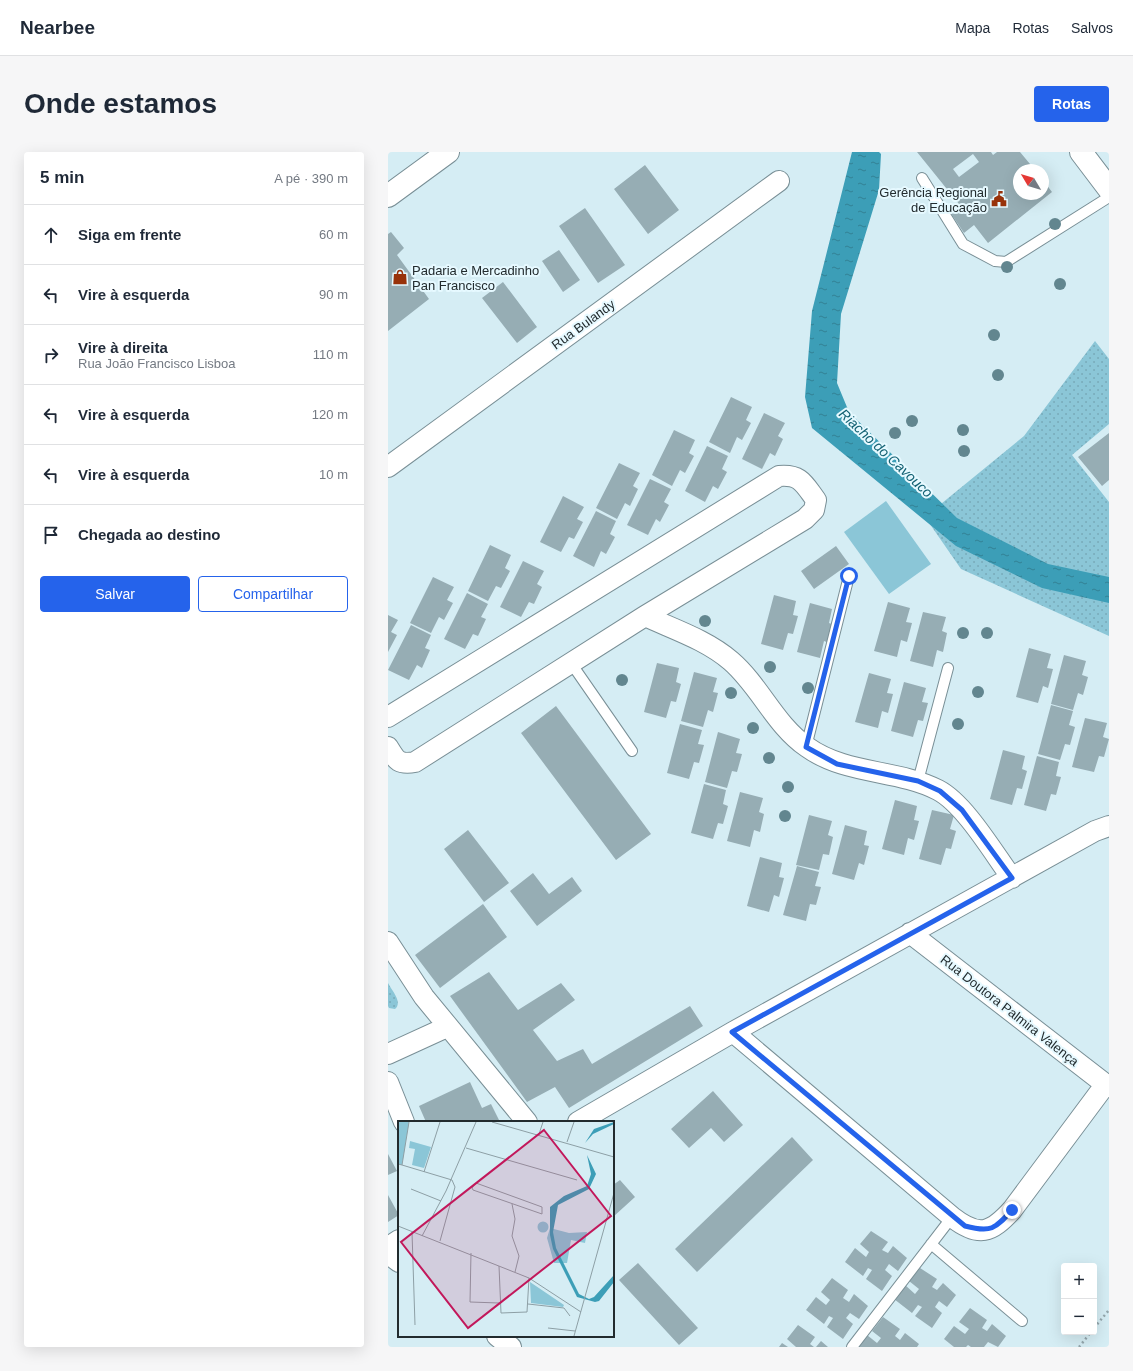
<!DOCTYPE html>
<html lang="pt">
<head>
<meta charset="utf-8">
<style>
	:root { --surface:#fff; --page:#f6f6f7; --text:#1f2937; --muted:#747a83; --line:#e0e1e3; --accent:#2563eb }
	body { margin:0; font-family:Arial,sans-serif; background:var(--page); color:var(--text) }
	.controls { position:absolute; right:12px; bottom:12px; display:grid; overflow:hidden; border-radius:4px; box-shadow:0 4px 16px #0002 }
	.controls button { width:36px; height:36px; display:grid; place-items:center; padding:0; border:0; border-bottom:1px solid var(--line); background:var(--surface); color:var(--text); font:20px sans-serif }
	.compass { position:absolute; left:625px; top:12px; width:36px; height:36px; border-radius:50%; background:var(--surface); box-shadow:0 4px 16px #0002; rotate:308deg }
	.stop { position:absolute; width:12px; height:12px; margin:-9px; border:3px solid #2563eb; border-radius:50%; background:#fff }
	.stop.end { background:#2563eb; border-color:#fff; box-shadow:0 1px 4px #0008 }
	.list { margin:0; padding:0; list-style:none }
	h2 { display:flex; justify-content:space-between; align-items:center; height:52px; margin:0; padding:0 16px; font-size:17px }
	h2 small { font-size:13px; font-weight:400; color:var(--muted) }
	.list li { display:grid; grid-template-columns:26px 1fr auto; gap:12px; align-items:center; box-sizing:border-box; height:60px; padding:0 16px; border-top:1px solid var(--line) }
	.list b { display:block; font-size:15px; white-space:nowrap }
	.list p { margin:0; font-size:13px; white-space:nowrap; color:var(--muted) }
	.list em { font-size:13px; font-style:normal; color:var(--muted) }
	.actions { display:flex; gap:8px; padding:12px 16px }
	.actions a { flex:1; padding:9px 0; border:1px solid var(--accent); border-radius:4px; text-align:center; font-size:14px; color:var(--accent) }
	.actions .main { background:var(--accent); color:#fff }
	.icon { flex:none; width:22px; height:22px; fill:none; stroke:currentColor; stroke-width:2; stroke-linecap:round; stroke-linejoin:round }
	.map { position:relative; flex:none; width:721px; height:1195px; overflow:hidden; border-radius:4px }
	header { display:flex; align-items:center; gap:24px; box-sizing:border-box; height:56px; padding:0 20px; background:var(--surface); border-bottom:1px solid var(--line) }
	header strong { font-size:19px }
	nav { display:flex; gap:22px; margin-inline-start:auto; font-size:14px }
	.intro { display:flex; align-items:center; justify-content:space-between; box-sizing:border-box; height:96px; padding:0 24px }
	h1 { margin:0; font-size:28px }
	.button { padding:10px 18px; border-radius:4px; background:var(--accent); color:#fff; font-size:14px; font-weight:700 }
	main { display:flex; gap:24px; padding:0 24px }
	aside { flex:1; background:var(--surface); border-radius:4px; box-shadow:0 4px 16px #0002 }
	.map>svg:first-child { display:block }
	.grass { fill:url(#grass-dots) }
	.garden { fill:#8bc6d7 }
	.water { fill:url(#water-ripples) }
	.building { fill:#96adb4; fill-rule:evenodd }
	.lines { fill:none; stroke-linecap:round; stroke-linejoin:round }
	.lane-casing { stroke:#798f96; stroke-width:12 }
	.street-casing { stroke:#798f96; stroke-width:22 }
	.secondary-casing { stroke:#798f96; stroke-width:24 }
	.path { stroke:#94a7ad; stroke-width:2.5; stroke-dasharray:2 3; stroke-linecap:butt }
	.lane { stroke:#fff; stroke-width:10 }
	.street { stroke:#fff; stroke-width:20 }
	.secondary { stroke:#fff; stroke-width:22 }
	.tree { fill:#62868f }
	.route { stroke:#2563eb; stroke-width:5 }
	.labels { text-anchor:middle; stroke-width:4; stroke-linejoin:round; paint-order:stroke }
	.poi-label { font-size:13px; fill:#222b2e; stroke:#e6f9ff; text-anchor:end }
	.street-label { font-size:13px; fill:#222b2e; stroke:#e6f9ff }
	.water-label { font-size:14px; font-style:italic; fill:#136173; stroke:#e6f9ff }
	.inset-road { fill:none; stroke:#8d9fa5; stroke-width:1 }
	.view { fill:#c2185b; fill-opacity:0.15; stroke:#c2185b; stroke-width:2 }
	.inset-edge { fill:none; stroke:#222b2e; stroke-width:2 }
</style>
</head>
<body>
<header>
<strong>Nearbee</strong>
<nav><a>Mapa</a><a>Rotas</a><a>Salvos</a></nav>
</header>
<div class="intro"><h1>Onde estamos</h1><a class="button">Rotas</a></div>
<main>
<aside>
<h2>5 min<small>A pé · 390 m</small></h2>
<ul class="list">
<li><svg class="icon" aria-label="ahead" viewBox="0 0 24 24"><path d="M12 20V5M6 11l6-6 6 6"/></svg><div><b>Siga em frente</b></div><em>60 m</em></li>
<li><svg class="icon" aria-label="left" viewBox="0 0 24 24"><path d="M17 20v-9H6M10 6l-5 5 5 5"/></svg><div><b>Vire à esquerda</b></div><em>90 m</em></li>
<li><svg class="icon" aria-label="right" viewBox="0 0 24 24"><path d="M7 20v-9h11M14 6l5 5-5 5"/></svg><div><b>Vire à direita</b><p>Rua João Francisco Lisboa</p></div><em>110 m</em></li>
<li><svg class="icon" aria-label="left" viewBox="0 0 24 24"><path d="M17 20v-9H6M10 6l-5 5 5 5"/></svg><div><b>Vire à esquerda</b></div><em>120 m</em></li>
<li><svg class="icon" aria-label="left" viewBox="0 0 24 24"><path d="M17 20v-9H6M10 6l-5 5 5 5"/></svg><div><b>Vire à esquerda</b></div><em>10 m</em></li>
<li><svg class="icon" aria-label="arrive" viewBox="0 0 24 24"><path d="M6 21V4h12l-3 4 3 4H6"/></svg><div><b>Chegada ao destino</b></div></li>
</ul>
<div class="actions"><a class="main">Salvar</a><a>Compartilhar</a></div>
</aside>
<div class="map">
<svg width="721" height="1195" viewBox="0 0 721 1195">
	<defs>
		<pattern id="grass-dots" width="8" height="8" patternUnits="userSpaceOnUse"><rect width="8" height="8" fill="#8bc6d7"/><path d="M2 2h.1M6 6h.1" fill="none" stroke="#78aab9" stroke-width="1.8" stroke-linecap="round"/></pattern>
		<pattern id="water-ripples" width="26" height="14" patternUnits="userSpaceOnUse"><rect width="26" height="14" fill="#3c9eb7"/><path d="M2 4q2-2 4 0t4 0M15 11q2-2 4 0t4 0" fill="none" stroke="#328195"/></pattern>
	</defs>
	<rect width="100%" height="100%" fill="#d5edf4"/>
	<path class="grass" d="M707 189 721 207V272L684 303 721 350V484L573 417 537 365 636 284Z
		M0 831C4 839 15 850 7 857L1 856 0 854Z"/>
	<path class="garden" d="M498 349 543 412 501 442 456 380Z"/>
	<path class="water" d="M464 0H491L493 2 491 38 453 162 449 231 461 260 569 366 660 412 721 425V451L654 436 568 394 424 276 417 245 424 159Z"/>
	<path class="building" d="M529 0H603L605 3 609 0H632L647 18H631V42H655V28L664 40 600 91 586 73 576 81 562 60 571 52ZM585 2 591 10 571 25 565 17Z
		M257 13 291 58 260 82 226 37Z
		M197 56 237 113 210 131 171 74Z
		M3 80 16 96 9 103 41 147 0 179V82Z
		M171 98 192 128 175 140 154 109Z
		M115 130 149 175 129 191 94 146Z
		M343 245 364 255 358 268 363 271 354 288 349 285 342 301 321 290Z
		M376 261 397 271 390 284 395 287 387 304 382 301 374 317 354 307Z
		M286 278 307 288 301 301 306 304 297 321 292 318 284 334 264 323Z
		M721 281V328L714 334 690 305Z
		M319 294 340 304 334 317 339 320 330 337 325 334 317 350 297 339Z
		M231 311 252 321 245 334 250 337 242 354 237 351 229 367 208 356Z
		M262 327 283 337 276 350 281 353 272 370 268 367 260 383 239 373Z
		M175 344 196 355 189 367 195 370 186 387 181 385 173 400 152 390Z
		M208 359 228 369 222 382 227 385 218 402 213 399 206 415 185 404Z
		M102 393 123 403 117 416 122 419 113 436 108 434 100 449 80 439Z
		M448 394 461 412 426 437 413 419Z
		M135 409 156 419 149 432 154 435 146 452 141 450 133 465 112 455Z
		M45 425 66 435 59 448 65 451 56 468 51 465 43 481 22 471Z
		M79 441 100 452 93 465 98 467 90 484 85 482 77 497 56 487Z
		M386 443 408 449 405 463 410 464 405 482 400 481 395 498 373 492Z
		M500 450 522 456 518 470 524 471 519 490 513 488 509 505 486 499Z
		M422 451 444 457 441 471 446 473 441 491 436 489 432 506 409 500Z
		M535 460 558 465 554 479 559 481 555 500 549 498 545 515 522 509Z
		M0 463 10 468 3 480 9 483 0 500Z
		M23 473 43 483 37 496 42 498 34 516 29 513 21 528 0 518Z
		M641 496 663 502 659 516 665 517 660 536 655 534 650 551 628 545Z
		M676 503 698 509 694 523 700 525 695 543 690 541 685 558 663 552Z
		M269 511 291 516 288 530 293 532 288 550 283 549 278 566 256 560Z
		M306 520 329 526 325 540 330 541 325 560 320 558 315 575 293 569Z
		M481 521 503 527 499 541 505 542 500 561 494 559 490 576 467 570Z
		M516 530 538 536 534 550 540 551 535 569 530 568 525 585 503 579Z
		M663 553 685 559 681 573 687 575 682 593 677 592 672 608 650 602Z
		M168 554 263 682 228 708 133 581Z
		M697 566 719 571 715 585 721 587 716 605 711 604 706 620 684 615Z
		M292 572 314 578 310 592 316 593 311 611 306 610 301 627 279 621Z
		M330 580 352 587 348 601 354 602 349 620 344 619 339 636 317 630Z
		M615 598 637 604 634 617 639 619 634 637 629 636 624 653 602 647Z
		M649 604 671 610 668 624 673 625 668 643 663 642 658 659 636 653Z
		M316 632 338 638 335 652 340 654 335 672 330 671 325 687 303 681Z
		M352 640 375 646 371 660 376 662 372 680 366 678 362 695 339 689Z
		M507 648 529 654 526 668 531 669 526 688 520 686 516 703 494 697Z
		M544 658 566 663 562 677 568 679 563 697 558 696 553 713 531 707Z
		M421 663 444 669 440 683 445 685 441 703 435 702 431 718 408 713Z
		M457 673 479 679 476 693 481 694 476 713 471 711 466 728 444 722Z
		M80 678 121 731 96 750 56 697Z
		M372 705 394 711 391 725 396 726 391 745 386 743 381 760 359 754Z
		M409 714 431 720 427 734 433 735 428 753 422 752 418 769 395 763Z
		M145 721 161 742 184 725 194 739 149 774 122 739Z
		M95 752 119 785 52 836 27 803Z
		M101 820 130 858 173 831 187 848 145 878 169 909 195 897 204 912 302 854 315 874 181 956 167 935 139 950 62 844Z
		M82 930 94 956 103 952 112 970H38L31 954Z
		M325 939 355 973 336 990 323 976 301 996 283 977Z
		M404 985 425 1008 309 1120 287 1097Z
		M0 1002 9 1019 0 1023Z
		M232 1028 247 1045 225 1065V1033Z
		M0 1043 11 1063 0 1070Z
		M483 1079 500 1090 494 1098 500 1101 505 1094 519 1106 510 1119 501 1112 497 1118 504 1124 494 1139 478 1127 484 1118 480 1116 475 1124 457 1110 467 1096 478 1105 481 1100 472 1092Z
		M250 1111 310 1176 291 1193 231 1128Z
		M532 1116 549 1127 544 1135 549 1138 555 1131 568 1143 559 1155 551 1149 547 1155 554 1161 544 1176 527 1164 534 1155 530 1153 524 1161 506 1147 517 1133 527 1142 531 1137 521 1129Z
		M444 1126 460 1138 455 1146 461 1150 466 1142 480 1154 471 1167 462 1161 458 1166 465 1172 455 1187 439 1175 445 1166 441 1164 436 1172 418 1158 428 1145 438 1153 442 1148 433 1140Z
		M582 1156 599 1168 594 1176 599 1179 604 1172 618 1184 610 1195 600 1190 596 1195H583L580 1193 578 1195H566L556 1187 566 1174 577 1182 581 1177 571 1170Z
		M495 1165 512 1177 507 1184 512 1188 517 1181 531 1192 529 1195H470L479 1183 489 1191 493 1186 484 1179Z
		M410 1173 427 1185 422 1192 426 1195H408L399 1187Z
		M433 1189 440 1195H428Z
		M394 1191 400 1195H391Z"/>
	<g class="lines">
		<defs>
			<path id="lane" d="M534 26 575 92 607 109 618 110 721 45
				M183 511 244 599
				M418 595 461 424
				M530 629 560 516
				M543 1092 634 1169
				M464 1195 564 1065"/>
			<path id="street" d="M0 315 391 29
				M257 464C285 477 319 488 343 509 372 534 387 573 419 595 458 623 509 617 550 638 577 652 606 702 624 726
				M0 565 391 324C413 322 416 332 428 348L426 358 417 367 257 464 27 610C10 613 8 608 0 595
				M522 781 721 935
				M0 790 36 845 139 970
				M345 880 564 1065C591 1086 603 1081 624 1058L717 933
				M0 902 59 875
				M0 930 16 970
				M190 970 345 880 707 679 721 674
				M0 1095 11 1088
				M0 1102 11 1110
				M109 1184 123 1195"/>
			<path id="secondary" d="M693 0 721 37
				M0 44 60 0"/>
		</defs>
		<use href="#lane" class="lane-casing"/>
		<use href="#street" class="street-casing"/>
		<use href="#secondary" class="secondary-casing"/>
		<path class="path" d="M706 1176 721 1158
			M691 1195 703 1180"/>
		<use href="#lane" class="lane"/>
		<use href="#street" class="street"/>
		<use href="#secondary" class="secondary"/>
	</g>
	<g class="tree">
		<circle cx="667" cy="72" r="6"/>
		<circle cx="619" cy="115" r="6"/>
		<circle cx="672" cy="132" r="6"/>
		<circle cx="606" cy="183" r="6"/>
		<circle cx="610" cy="223" r="6"/>
		<circle cx="524" cy="269" r="6"/>
		<circle cx="575" cy="278" r="6"/>
		<circle cx="507" cy="281" r="6"/>
		<circle cx="576" cy="299" r="6"/>
		<circle cx="317" cy="469" r="6"/>
		<circle cx="575" cy="481" r="6"/>
		<circle cx="599" cy="481" r="6"/>
		<circle cx="382" cy="515" r="6"/>
		<circle cx="234" cy="528" r="6"/>
		<circle cx="420" cy="536" r="6"/>
		<circle cx="590" cy="540" r="6"/>
		<circle cx="343" cy="541" r="6"/>
		<circle cx="570" cy="572" r="6"/>
		<circle cx="365" cy="576" r="6"/>
		<circle cx="381" cy="606" r="6"/>
		<circle cx="400" cy="635" r="6"/>
		<circle cx="397" cy="664" r="6"/>
	</g>
	<g class="lines">
		<path class="route" d="M461 424 418 595 449 612 530 629 552 639 574 658 624 726 344 880 577 1074C603 1081 607 1077 624 1058"/>
	</g>
	<defs>
		<symbol id="civic-bare" viewBox="-9 -9 18 18"><path d="M-.6-6.5H3V-4.5H.6V-3L4-1V1h2V6H-6V1h2V-1L-.6-3ZM-1.2 2.5V6h2.4V2.5Z" fill="#98320a" stroke="#e6f9ff" stroke-width="2.5" paint-order="stroke"/></symbol>
		<symbol id="shop-bare" viewBox="-9 -9 18 18"><path d="M-5-2.5h2.3a2.7 3.5 0 0 1 5.4 0H5L5.5 6h-11ZM-1.5-2.5h3a1.5 2.3 0 0 0-3 0Z" fill="#98320a" stroke="#e6f9ff" stroke-width="2.5" paint-order="stroke"/></symbol>
	</defs>
	<g fill-rule="evenodd">
		<use href="#civic-bare" x="600" y="36" width="22" height="22"/>
		<use href="#shop-bare" x="1" y="114" width="22" height="22"/>
	</g>
	<g class="labels">
		<g class="poi-label">
			<text x="599" y="45">Gerência Regional<tspan x="599" dy="15">de Educação</tspan></text>
			<text x="24" y="123" text-anchor="start">Padaria e Mercadinho<tspan x="24" dy="15">Pan Francisco</tspan></text>
		</g>
		<g class="street-label">
			<text transform="translate(195 172) rotate(-36)" y="5">Rua Bulandy</text>
			<text transform="translate(622 858) rotate(38)" y="5">Rua Doutora Palmira Valença</text>
		</g>
		<g class="water-label">
			<text transform="translate(498 301) rotate(43)" y="5">Riacho do Cavouco</text>
		</g>
	</g>
	<g transform="translate(10 969)">
		<rect width="216" height="216" fill="#d5edf4"/>
		<path d="M0 1H11L4 44 0 43ZM152 107 171 112 189 111 187 122 173 119 169 142H156L149 117ZM132 161 166 184 165 186 133 182Z" fill="#8bc6d7"/>
		<path d="M12 20 33 26 26 47 14 44 17 28 11 27Z" fill="#8bc6d7"/>
		<path d="M139.5 106a5.5 5.5 0 1 1 11 0a5.5 5.5 0 1 1-11 0Z" fill="#8bc6d7"/>
		<path d="M216 1V3L195 13 187 22 196 8ZM189 34 198 53 191 68 160 84 155 111 158 127 181 173 191 178 196 176 216 154V161L201 180 197 181 179 176 155 128 152 114V86L166 75 189 65 193 53Z" fill="#3c9eb7"/>
		<path class="inset-road" d="M94 1 216 36M141 13 145 1M169 21 176 1M68 27 179 59M0 43 4 44 11 1M4 44 54 59M26 51 42 1M78 62 144 86V93L75 69 74 67ZM13 68 43 80M114 83 117 98 114 115 121 135 117 151M0 105 131 157 183 191M14 111 17 204M24 115 48 70 78 1M42 120 57 66 54 59M73 132 72 181 101 182M101 145 103 192 129 191 131 157M130 183 166 187 172 195M150 207 177 210M176 215 216 72"/>
		<path class="view" d="M146 9 213 95 70 207 3 121Z"/>
		<rect width="216" height="216" class="inset-edge"/>
	</g>
</svg>
<div class="controls">
<button>+</button>
<button>−</button>
</div>
<svg class="compass" viewBox="-18 -18 36 36"><path d="M0-13l5 13h-10z" fill="#e53935"/><path d="M0 13l5-13h-10z" fill="#747a83"/></svg>
<div class="stop" style="left:461px;top:424px"></div>
<div class="stop end" style="left:624px;top:1058px"></div>
</div>
</main>
</body>
</html>
